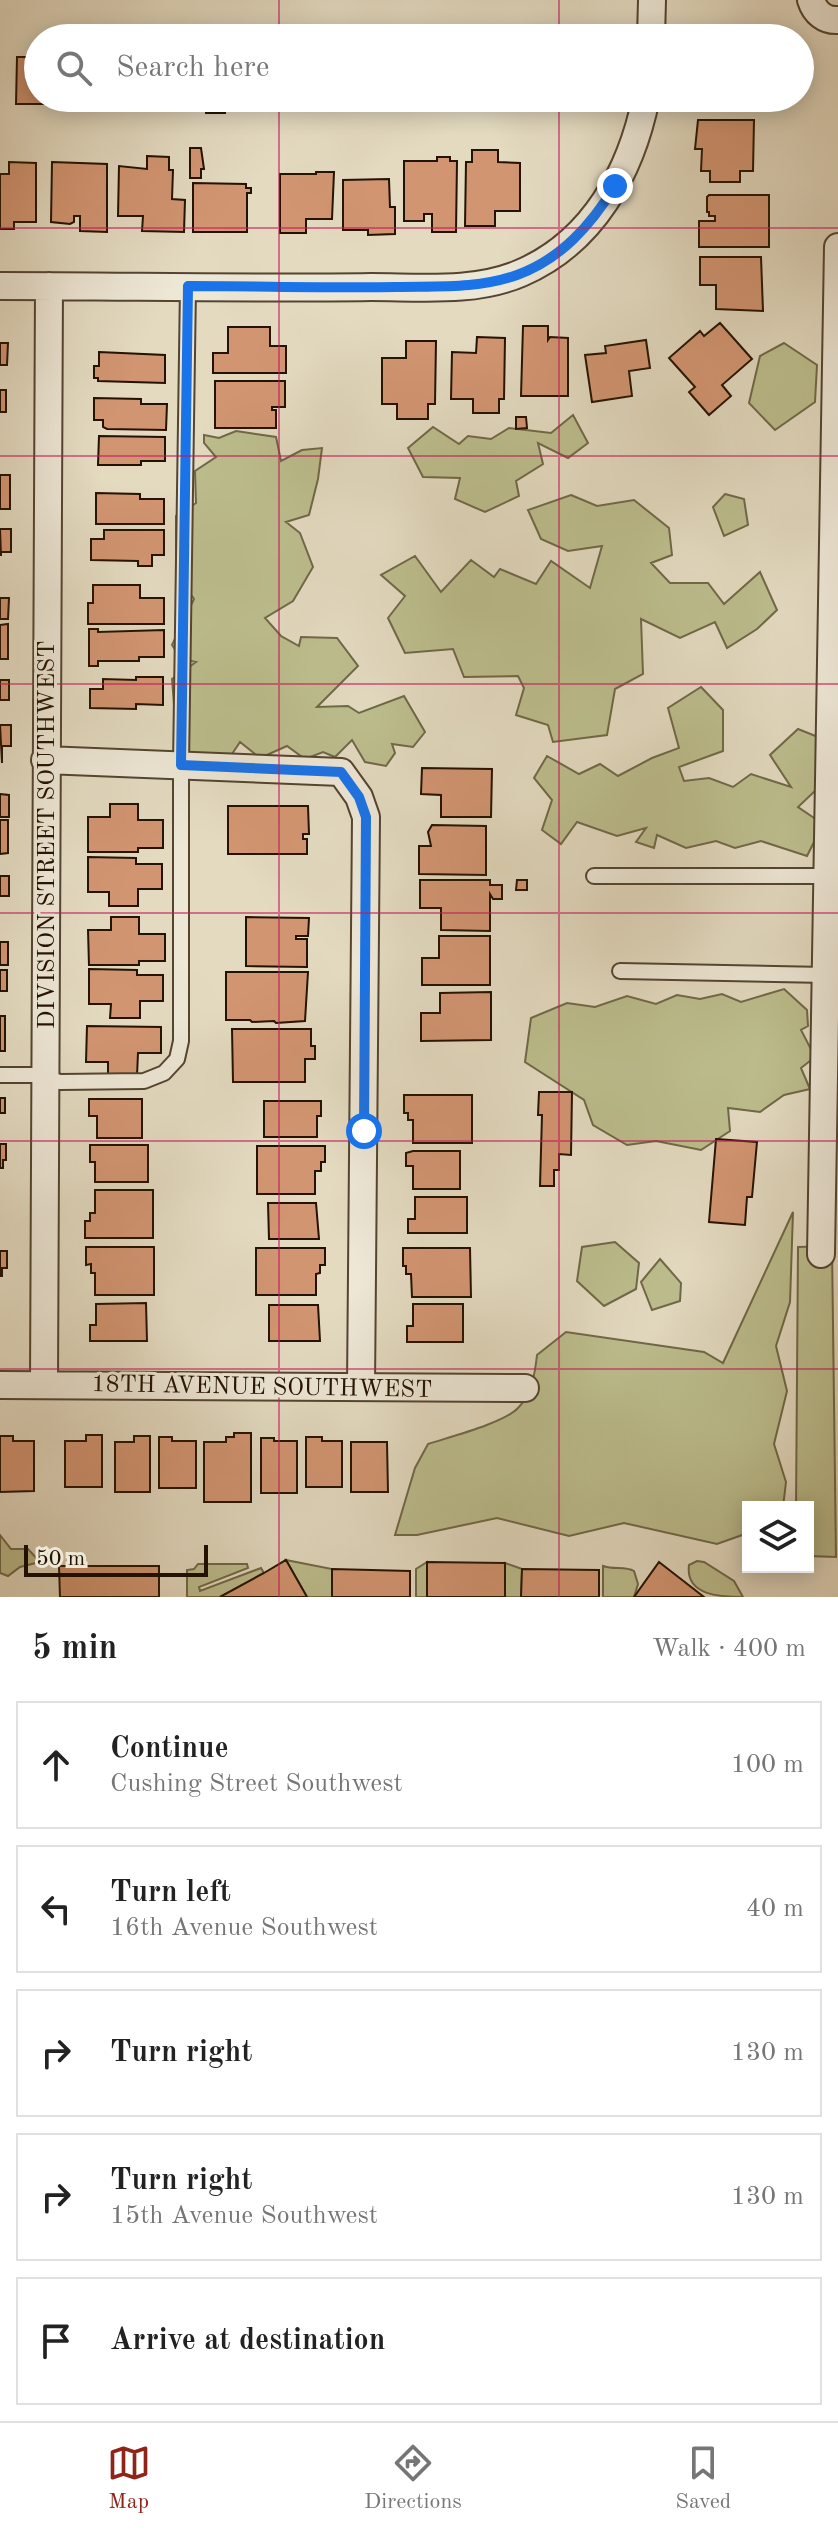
<!DOCTYPE html>
<html lang="en">
<head>
<meta charset="utf-8">
<style>
	:root { --surface:#fff; --page:#f6f6f6; --text:#222; --muted:#767676; --line:#e0e0e0; --accent:#8f2418 }
	body { margin:0; font-family:"Old Standard TT",serif; background:var(--page); color:var(--text) }
	.controls { position:absolute; right:24px; bottom:24px; display:grid; overflow:hidden; border-radius:0px; box-shadow:0 4px 20px #0003 }
	.controls button { width:72px; height:72px; display:grid; place-items:center; padding:0; border:0; border-bottom:2px solid var(--line); background:var(--surface); color:var(--text); font:40px sans-serif }
	.scale { position:absolute; left:24px; bottom:20px; width:184px; box-sizing:border-box; padding-left:8px; border:4px solid #241200; border-top:0; font-size:22px; line-height:28px; white-space:nowrap; color:#241200; -webkit-text-stroke:6px #ede7d6; paint-order:stroke }
	.stop { position:absolute; width:24px; height:24px; margin:-18px; border:6px solid #1a73e8; border-radius:50%; background:#fff }
	.stop.end { background:#1a73e8; border-color:#fff; box-shadow:0 2px 8px #0008 }
	.list { margin:0; padding:0; list-style:none }
	h2 { display:flex; justify-content:space-between; align-items:center; height:104px; margin:0; padding:0 32px; font-size:34px }
	h2 small { font-size:26px; font-weight:400; color:var(--muted) }
	.list li { display:grid; grid-template-columns:52px 1fr auto; gap:24px; align-items:center; box-sizing:border-box; height:128px; margin:0 16px 16px; padding:0 16px; border:2px solid var(--line); border-radius:0px }
	.list b { display:block; font-size:30px; white-space:nowrap }
	.list p { margin:0; font-size:26px; white-space:nowrap; color:var(--muted) }
	.list em { font-size:26px; font-style:normal; color:var(--muted) }
	.icon { flex:none; width:44px; height:44px; fill:none; stroke:currentColor; stroke-width:2; stroke-linecap:round; stroke-linejoin:round }
	.map { position:relative; flex:none; width:838px; height:1597px; overflow:hidden }
	.search { position:absolute; background:var(--surface); box-shadow:0 4px 20px #0003; left:24px; right:24px; top:24px; height:88px; display:flex; align-items:center; gap:20px; box-sizing:border-box; padding:0 28px; border-radius:44px; color:var(--muted); font-size:30px }
	.sheet { height:824px; background:var(--surface) }
	nav { display:flex; justify-content:space-around; align-items:center; box-sizing:border-box; height:112px; border-top:2px solid var(--line); background:var(--surface); font-size:22px; color:var(--muted) }
	nav a { display:grid; justify-items:center; gap:4px }
	nav .on { color:var(--accent) }
	.map>svg:first-child { display:block }
	.green { fill:#bcbd8d; stroke:#706846; stroke-width:2 }
	.building { fill:#d29571; stroke:#241200; stroke-width:2 }
	.lines { fill:none; stroke-linecap:round; stroke-linejoin:round }
	.lane-casing { stroke:#544430; stroke-width:18 }
	.street-casing { stroke:#544430; stroke-width:30 }
	.lane { stroke:#ede7d6; stroke-width:14 }
	.street { stroke:#ede7d6; stroke-width:26 }
	.route { stroke:#1a73e8; stroke-width:10 }
	.grid { fill:none; stroke:#c2185b; stroke-width:2; stroke-opacity:0.55 }
	.labels { text-anchor:middle; stroke-width:6; stroke-linejoin:round; paint-order:stroke }
	.street-label { font-size:24px; fill:#241200; stroke:#ede7d6 }
</style>
</head>
<body>
<div class="map">
<svg width="838" height="1597" viewBox="0 0 838 1597">
	<rect width="100%" height="100%" fill="#e3dac0"/>
	<filter id="stains"><feTurbulence type="fractalNoise" baseFrequency=".0025" numOctaves="4"/><feColorMatrix values="0 0 0 0 .2 0 0 0 0 .09 0 0 0 0 .02 0 0 0 .5 -.17"/></filter>
	<radialGradient id="worn" r=".72"><stop offset=".6" stop-color="#630" stop-opacity="0"/><stop offset="1" stop-color="#630" stop-opacity=".3"/></radialGradient>
	<path class="green" d="M784 343 817 365 815 402 775 430 749 403 760 356Z
		M573 415 588 443 568 458 538 443 543 464 516 481 519 496 485 512 455 499 460 478 423 477 408 448 433 427 459 444 468 436 491 439 509 428 551 433Z
		M236 431 276 437 281 461 302 450 322 448 318 479 309 515 286 522 300 533 313 567 293 601 265 618 281 636 299 646 301 637 337 638 358 666 317 707 348 706 359 713 404 696 425 732 413 747 392 744 395 753 386 766 365 762 352 740 335 757 323 752 305 759 287 746 260 758 240 742 228 760 178 756 172 679 196 662 181 659 172 645 194 599 188 590 189 567 176 559V516L196 503 195 471 216 457 204 443V435L219 438Z
		M725 494 744 499 748 525 724 536 713 507Z
		M571 495 597 506 634 500 669 528 672 555 651 563 670 583H708L724 604 760 572 777 610 757 629 727 648 715 622 680 638 641 619 643 674 615 689 607 735 553 742 548 725 516 715 524 688 518 676 464 677 453 649 405 653 388 618 405 596 381 575 415 556 441 592 471 560 494 577 500 569 536 584 551 561 590 588 602 546 568 551 541 539 528 510Z
		M701 687 723 710V751L679 767 684 781 709 778 733 787 751 774 791 787 770 755 798 729 818 737V788L798 807 823 824 807 856 761 841 735 848 716 841 686 848 657 835 654 848 636 842 646 828 617 836 577 822 561 844 542 830 552 800 534 778 547 756 579 774 600 764 618 776 652 758 679 748 668 708Z
		M784 989 807 1010 808 1026 801 1030 815 1057 801 1068 810 1089 784 1095 760 1112 728 1108 730 1131 701 1150 656 1141 627 1145 593 1125 584 1100 525 1062 531 1018 567 1003 595 1007 627 996 656 1004 677 995 700 999 722 994 741 1002Z
		M793 1212 790 1302 776 1346 787 1391 774 1444 786 1482 783 1507H748V1533L717 1544 624 1523 569 1536 497 1518 417 1535H395L415 1468 428 1444C449 1437 504 1423 518 1408 532 1394 535 1373 537 1355L566 1332 704 1352 723 1363Z
		M615 1242 639 1263 636 1289 604 1306 577 1281 582 1247Z
		M832 1246 836 1557 809 1556 808 1558V1507H796L798 1247Z
		M660 1259 681 1283 680 1301 652 1310 641 1282Z
		M0 1535 11 1549H28L40 1562 20 1567 8 1576 0 1573Z
		M286 1560 332 1569V1597H307Z
		M697 1561 704 1562 734 1581 743 1597C721 1597 685 1596 689 1565Z
		M427 1562V1597H416V1569Z
		M505 1563 522 1569 521 1597H505Z
		M198 1564H247L248 1568 199 1587 200 1591 261 1568 264 1573 220 1597H187V1570L194 1569Z
		M603 1566C614 1570 625 1566 634 1571L638 1584 634 1597H603Z"/>
	<path class="building" d="M29 52H38V98H65V104H16L17 57H29Z
		M109 98H160L159 103 109 102Z
		M193 98H241V102H225V113H206V101H193Z
		M285 98H335V100H320V109H288V99Z
		M377 98H424V107H377Z
		M455 98H502V101L484 100V104L454 103Z
		M528 98H579V103H528Z
		M702 98H729V106L702 107Z
		M698 120H754L753 171H740V182H710V171H701L702 149H695Z
		M190 148H201L204 169H201V178H190Z
		M472 150H498V162L520 163V211H495V226H465L466 162H472Z
		M147 156 169 157V170H173L172 199 185 200 184 232 142 231 143 216H118L119 166 147 169Z
		M437 157H450V161H457L456 232H432V214H424V221H404V161H437Z
		M9 162 36 163V222H14V229H0V174H9Z
		M52 162 107 164V232L80 231V216H74V222L70 224 51 222Z
		M316 172H334L332 219H306V233H280V174H316Z
		M389 179 390 207H395V234L368 235V230H343V180Z
		M193 183 246 184V188H251V193H247V232H193Z
		M709 195H769V247H699V221H715V216H709V212H707V197Z
		M700 257H761L763 311 716 309V285H700Z
		M720 323 752 359 722 385 731 396 709 415 689 392 695 387 669 358 700 331 704 336Z
		M523 326H548V340L550 337 568 338V396H521Z
		M228 327H270V346H286V373H213V353H228Z
		M477 337 505 338 504 399H499V413H473V399H451L452 352 476 353Z
		M646 340 650 368 629 371 632 396 592 402 585 355 606 353 605 346Z
		M406 341H436L435 404H428V419H397V404H382V358H406Z
		M0 343H8L7 365H0Z
		M99 352 165 355V383L98 381V378H94V366H99Z
		M215 381H285V407H272V410H276V428H215Z
		M0 390H6V412H0Z
		M94 398 141 399V404H167L166 430 107 429 103 427V420H94Z
		M516 417H526L527 428 516 429Z
		M99 436 165 437V461H141V465H98Z
		M0 475H10V509H0Z
		M96 493 140 494V499H164V524H96Z
		M0 529H11V552H1V556Z
		M104 530H164V555H152V566H138V561L91 560V539H104Z
		M93 585H140V598H164V624H88V603H93Z
		M0 598H9L8 619H0Z
		M8 624V659H0V625Z
		M89 629H98V632L164 630V657H139V661H98V666H89Z
		M136 677H163V705L136 704V709L90 708V689H103V679L136 680Z
		M0 680H9V700H0Z
		M0 725H11V746H2V763Z
		M422 768 492 769 491 817H441V795L421 794Z
		M0 794 9 795V817H0Z
		M110 804H138V820H163V848H138V852H88V817H110Z
		M228 806H308L309 834H303V839H307V854H228Z
		M0 820H8V853L0 854Z
		M432 825 486 826V875L419 874V846H431L428 832Z
		M88 857 136 858V864H162V889H138V906H109V892H88Z
		M0 876H9V896H0Z
		M420 880H490V885H502V899H493L490 894V931L441 930V908H420Z
		M517 880H527V890H516Z
		M111 917H139V934H165V961H139V965H89L88 930H111Z
		M246 917 309 918 308 936H296V939H307V967L246 966Z
		M439 936H490V985H422V958H439Z
		M0 942H8V965H0Z
		M89 969 137 970V975H163V1001H140V1018H110L111 1004H89Z
		M0 970H7V991H0Z
		M226 972H308L305 1021 276 1023 274 1021 252 1022 250 1020H226Z
		M491 992V1040L421 1041V1013H440V993Z
		M0 1016H5V1051H0Z
		M87 1026 161 1027V1053H138L137 1076H108V1062H86Z
		M232 1029H311V1046H315V1059H305V1082H233Z
		M539 1092H572L571 1155 559 1154V1170H554V1186H540L542 1115H538Z
		M404 1095H472V1143H413V1120H408V1113H404Z
		M0 1098H5V1113H0Z
		M89 1099H142V1138H97V1116H89Z
		M264 1101H321V1116H317V1137H264Z
		M716 1139 757 1142 752 1197H747L745 1225 709 1222Z
		M0 1144H6V1160H3V1168H0Z
		M90 1145H148V1182H95V1162H90Z
		M257 1146H325V1162H321V1171H315V1194H257Z
		M413 1151H460V1189H413V1166H406V1153Z
		M95 1190H153V1238H85V1221H90V1213H95Z
		M415 1197H467V1233H408V1219H415Z
		M268 1203H316L319 1239H269Z
		M86 1247H154V1295H95V1273H91V1264L86 1265Z
		M256 1248H325V1265H320V1273L316 1274V1295H256Z
		M403 1248H470L471 1297H412L411 1274H406V1266H403Z
		M0 1251H7V1268H2V1276H0Z
		M146 1303 147 1341H90V1325H96V1304Z
		M413 1304H463V1342H407V1326H413Z
		M269 1305H318L320 1341H269Z
		M234 1433H251V1502H204V1442H226V1437H234Z
		M86 1435H102V1487H65V1441H86Z
		M0 1436H13V1441H34V1491L0 1492Z
		M134 1436H150V1492H115V1442H134Z
		M159 1437H172V1441H196V1488H159Z
		M306 1437H322V1441H342V1487H306Z
		M261 1438H274V1441H297V1493H261Z
		M351 1442H387L388 1492H351Z
		M286 1560 307 1597H220L264 1573Z
		M427 1562 505 1563V1597H427Z
		M659 1562 704 1597H634Z
		M59 1566H159V1597H60Z
		M332 1569 410 1571V1597H332Z
		M522 1569 599 1570V1597H521Z"/>
	<g class="lines">
		<defs>
			<path id="lane" d="M594 876H827
				M620 971 826 975
				M0 1075H35L60 1082 144 1081 164 1073 177 1059 181 1041V765L188 286"/>
			<path id="street" d="M811 0C815 13 825 21 838 20
				M651 38 652 0
				M0 286C124 286 247 289 371 287 420 287 475 293 521 273 593 242 631 172 646 98
				M45 760 341 772 359 797 366 817 361 1387
				M821 1254 838 247
				M44 1384 49 286
				M0 1385 525 1388"/>
		</defs>
		<use href="#lane" class="lane-casing"/>
		<use href="#street" class="street-casing"/>
		<use href="#lane" class="lane"/>
		<use href="#street" class="street"/>
	</g>
	<g class="lines">
		<path class="route" d="M364 1131 366 817 359 797 341 772 181 765 188 286C257 286 327 288 396 287 437 286 478 289 517 275 561 259 591 225 615 186"/>
	</g>
	<path class="grid" d="M279 0V38M559 0V38M279 98V1597M559 98V1597M0 228H838M0 456H838M0 684H838M0 913H838M0 1141H838M0 1369H838"/>
	<g class="labels">
		<g class="street-label">
			<text transform="translate(46 835) rotate(-90)" y="8">DIVISION STREET SOUTHWEST</text>
			<text transform="translate(262 1386) rotate(1)" y="8">18TH AVENUE SOUTHWEST</text>
		</g>
	</g>
	<rect width="100%" height="100%" filter="url(#stains)"/>
	<rect width="100%" height="100%" fill="url(#worn)"/>
</svg>
<div class="controls">
<button><svg class="icon" aria-label="layers" viewBox="0 0 24 24"><path d="M12 4l9 5-9 5-9-5zM3 14l9 5 9-5"/></svg></button>
</div>
<div class="scale">50 m</div>
<div class="stop" style="left:364px;top:1131px"></div>
<div class="stop end" style="left:615px;top:186px"></div>
<div class="search"><svg class="icon" aria-label="search" viewBox="0 0 24 24"><circle cx="10" cy="10" r="6"/><path d="M15 15l6 6"/></svg>Search here</div>
</div>
<section class="sheet">
<h2>5 min<small>Walk · 400 m</small></h2>
<ul class="list">
<li><svg class="icon" aria-label="ahead" viewBox="0 0 24 24"><path d="M12 20V5M6 11l6-6 6 6"/></svg><div><b>Continue</b><p>Cushing Street Southwest</p></div><em>100 m</em></li>
<li><svg class="icon" aria-label="left" viewBox="0 0 24 24"><path d="M17 20v-9H6M10 6l-5 5 5 5"/></svg><div><b>Turn left</b><p>16th Avenue Southwest</p></div><em>40 m</em></li>
<li><svg class="icon" aria-label="right" viewBox="0 0 24 24"><path d="M7 20v-9h11M14 6l5 5-5 5"/></svg><div><b>Turn right</b></div><em>130 m</em></li>
<li><svg class="icon" aria-label="right" viewBox="0 0 24 24"><path d="M7 20v-9h11M14 6l5 5-5 5"/></svg><div><b>Turn right</b><p>15th Avenue Southwest</p></div><em>130 m</em></li>
<li><svg class="icon" aria-label="arrive" viewBox="0 0 24 24"><path d="M6 21V4h12l-3 4 3 4H6"/></svg><div><b>Arrive at destination</b></div></li>
</ul>
</section>
<nav>
<a class="on"><svg class="icon" aria-label="map" viewBox="0 0 24 24"><path d="M3 6l6-2 6 2 6-2v14l-6 2-6-2-6 2zM9 4v14M15 6v14"/></svg>Map</a>
<a><svg class="icon" aria-label="directions" viewBox="0 0 24 24"><path d="M12 3l9 9-9 9-9-9zM9 14v-3h6M13 9l2 2-2 2"/></svg>Directions</a>
<a><svg class="icon" aria-label="saved" viewBox="0 0 24 24"><path d="M7 4h10v16l-5-4-5 4z"/></svg>Saved</a>
</nav>
</body>
</html>
